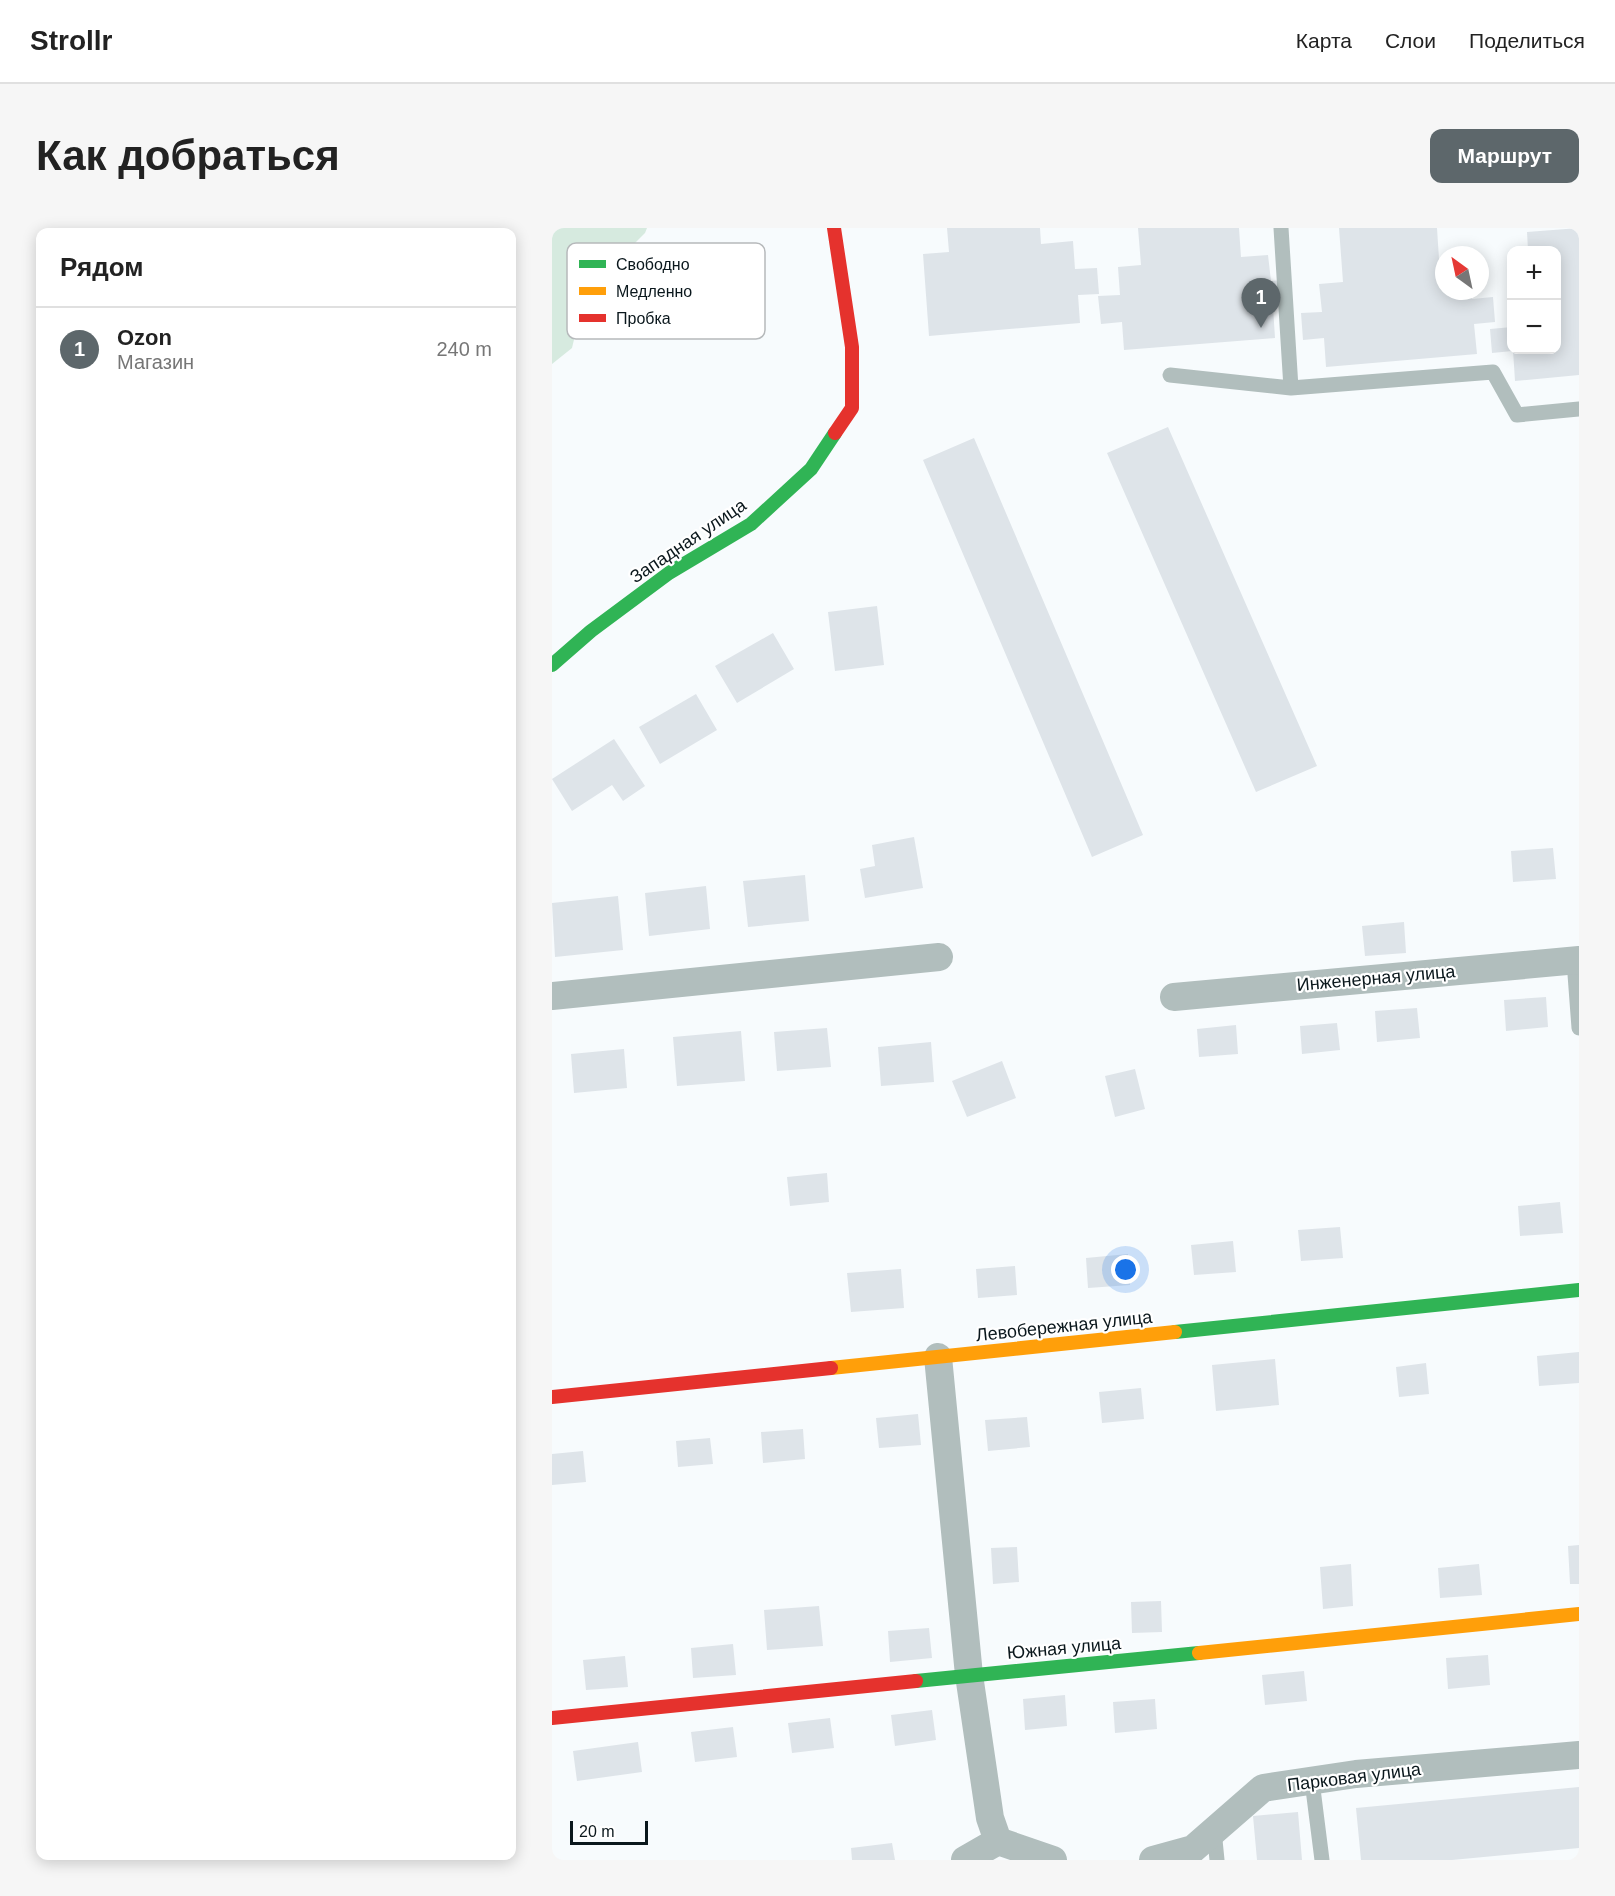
<!DOCTYPE html>
<html lang="ru">
<head>
<meta charset="utf-8">
<style>
	:root { --surface:#fff; --page:#f6f6f6; --text:#222; --muted:#767676; --line:#e0e0e0; --accent:#5d676b }
	body { margin:0; font-family:Helvetica,sans-serif; background:var(--page); color:var(--text) }
	.controls { position:absolute; right:18px; top:18px; display:grid; overflow:hidden; border-radius:12px; box-shadow:0 3px 15px #0003 }
	.controls button { width:54px; height:54px; display:grid; place-items:center; padding:0; border:0; border-bottom:2px solid var(--line); background:var(--surface); color:var(--text); font:30px sans-serif }
	.compass { position:absolute; left:883px; top:18px; width:54px; height:54px; border-radius:50%; background:var(--surface); box-shadow:0 3px 15px #0003; rotate:327deg }
	.scale { position:absolute; left:18px; bottom:15px; width:78px; box-sizing:border-box; padding-left:6px; border:3px solid #0a171c; border-top:0; font-size:16px; line-height:21px; white-space:nowrap; color:#0a171c; -webkit-text-stroke:4px #fff; paint-order:stroke }
	.you { position:absolute; left:574px; top:1042px; width:21px; height:21px; margin:-15px; border:4px solid #fff; border-radius:50%; background:#1a73e8; box-shadow:0 0 0 9px #1a73e833 }
	.badge { display:grid; place-items:center; width:39px; height:39px; border-radius:50%; background:var(--accent); color:#fff; font-size:20px; font-weight:700 }
	.pin { position:absolute; translate:-50% -50px; filter:drop-shadow(0 2px 3px #0008) }
	.pin::after { content:''; position:absolute; top:32px; width:21px; height:18px; background:inherit; clip-path:polygon(0 0,100% 0,50% 100%) }
	.list { margin:0; padding:0; list-style:none }
	h2 { display:flex; justify-content:space-between; align-items:center; height:78px; margin:0; padding:0 24px; font-size:26px }
	h2 small { font-size:20px; font-weight:400; color:var(--muted) }
	.list li { display:grid; grid-template-columns:39px 1fr auto; gap:18px; align-items:center; box-sizing:border-box; height:84px; padding:0 24px; border-top:2px solid var(--line) }
	.list b { display:block; font-size:22px; white-space:nowrap }
	.list p { margin:0; font-size:20px; white-space:nowrap; color:var(--muted) }
	.list em { font-size:20px; font-style:normal; color:var(--muted) }
	.map { position:relative; flex:none; width:1027px; height:1632px; overflow:hidden; border-radius:12px }
	header { display:flex; align-items:center; gap:36px; box-sizing:border-box; height:84px; padding:0 30px; background:var(--surface); border-bottom:2px solid var(--line) }
	header strong { font-size:28px }
	nav { display:flex; gap:33px; margin-inline-start:auto; font-size:21px }
	.intro { display:flex; align-items:center; justify-content:space-between; box-sizing:border-box; height:144px; padding:0 36px }
	h1 { margin:0; font-size:42px }
	.button { padding:15px 27px; border-radius:12px; background:var(--accent); color:#fff; font-size:21px; font-weight:700 }
	main { display:flex; gap:36px; padding:0 36px }
	aside { flex:1; background:var(--surface); border-radius:12px; box-shadow:0 3px 15px #0003 }
	.map>svg:first-child { display:block }
	.green { fill:#d6eadf }
	.building { fill:#dee4e9 }
	.lines { fill:none; stroke-linecap:round; stroke-linejoin:round }
	.lane { stroke:#b1bebd; stroke-width:15 }
	.street { stroke:#b1bebd; stroke-width:28 }
	.fast { stroke:#30b455; stroke-width:14 }
	.slow { stroke:#ff9f0a; stroke-width:14 }
	.jam { stroke:#e5322d; stroke-width:14 }
	.labels { text-anchor:middle; stroke-width:4.5; stroke-linejoin:round; paint-order:stroke }
	.street-label { font-size:18px; fill:#0a171c; stroke:#fff }
	.key { fill:#fff; stroke:#b6b9bb; stroke-width:1.5 }
	.key-label { font-size:16px; fill:#0a171c }
</style>
</head>
<body>
<header>
<strong>Strollr</strong>
<nav><a>Карта</a><a>Слои</a><a>Поделиться</a></nav>
</header>
<div class="intro"><h1>Как добраться</h1><a class="button">Маршрут</a></div>
<main>
<aside>
<h2>Рядом<small></small></h2>
<ul class="list">
<li><span class="badge">1</span><div><b>Ozon</b><p>Магазин</p></div><em>240 m</em></li>
</ul>
</aside>
<div class="map">
<svg width="1027" height="1632" viewBox="0 0 1027 1632">
	<rect width="100%" height="100%" fill="#f7fbfd"/>
	<path class="green" d="M0 0H95L93 5 33 65 20 120 0 136Z"/>
	<path class="building" d="M395 0H488L489 16 521 13 523 41 545 40 547 66 526 67 528 95 377 108 371 26 397 24Z
		M586 0H687L689 29 716 27 719 53 738 51 741 78 721 79 723 110 572 122 570 94 549 96 546 68 568 67 566 39 589 37Z
		M787 0H885L888 46 892 45V63H919L920 71 941 69 943 94 922 96 925 126 774 139 772 110 751 112 749 85 770 84 767 56 791 54Z
		M1027 0V147L963 153 961 122H1005V22H976L975 4Z
		M957 70H960V86H958Z
		M960 99V123L940 125 938 101Z
		M616 199 765 538 704 564 555 225Z
		M422 210 591 607 540 629 371 232Z
		M325 378 332 437 283 443 276 384Z
		M221 405 242 441 185 475 163 438Z
		M144 466 165 502 108 536 87 499Z
		M62 511 93 558 71 573 60 557 20 583 0 551Z
		M362 609 371 660 313 670 308 641 323 638 320 617Z
		M1001 620 1004 651 961 654 959 623Z
		M253 647 257 693 196 699 191 653Z
		M154 658 158 701 97 708 93 665Z
		M66 668 71 722 3 729 0 675Z
		M852 694 854 725 813 728 810 698Z
		M994 769 996 799 954 803 952 772Z
		M865 780 868 810 825 814 823 783Z
		M785 795 788 822 750 826 748 798Z
		M684 797 686 826 647 829 645 801Z
		M275 800 279 839 225 843 222 804Z
		M189 803 193 853 125 858 121 809Z
		M379 814 382 854 329 858 326 819Z
		M72 821 75 860 22 865 19 826Z
		M450 833 464 870 415 889 400 853Z
		M583 841 593 881 563 889 553 848Z
		M275 945 277 974 238 978 235 949Z
		M1008 974 1011 1005 968 1008 966 978Z
		M788 999 791 1030 749 1033 746 1002Z
		M681 1013 684 1044 642 1047 639 1017Z
		M576 1026 578 1057 536 1060 534 1030Z
		M463 1038 465 1067 426 1070 424 1041Z
		M349 1041 352 1080 299 1084 295 1045Z
		M1027 1124V1155L987 1158 985 1128Z
		M723 1131 727 1177 664 1183 660 1137Z
		M874 1135 877 1166 847 1169 844 1139Z
		M589 1160 592 1191 550 1195 547 1164Z
		M366 1186 369 1217 327 1220 324 1190Z
		M475 1189 478 1219 436 1223 433 1192Z
		M251 1201 253 1231 211 1235 209 1204Z
		M158 1210 161 1236 126 1239 124 1213Z
		M31 1223 34 1254 0 1257V1226Z
		M1027 1317V1356H1018L1016 1318Z
		M465 1319 467 1354 441 1356 439 1320Z
		M799 1336 801 1378 771 1381 768 1339Z
		M927 1336 930 1367 888 1370 886 1340Z
		M609 1373 610 1404 580 1405 579 1374Z
		M267 1378 271 1418 215 1422 212 1382Z
		M377 1400 380 1430 338 1434 336 1403Z
		M181 1416 184 1447 141 1450 139 1420Z
		M936 1427 938 1457 896 1461 894 1430Z
		M73 1428 76 1459 34 1462 31 1432Z
		M752 1443 755 1473 713 1477 710 1447Z
		M513 1467 515 1498 473 1502 471 1471Z
		M603 1471 605 1501 563 1505 561 1474Z
		M380 1482 384 1512 343 1518 339 1487Z
		M278 1490 282 1520 240 1525 236 1495Z
		M181 1499 185 1529 143 1534 139 1504Z
		M86 1514 90 1544 25 1553 21 1523Z
		M1027 1559V1620L900 1632H809L804 1580Z
		M746 1584 750 1632H705L701 1588Z
		M340 1615 343 1632H300L299 1620Z"/>
	<g class="lines">
		<path class="lane" d="M729 0 739 160 941 144 965 187 1027 181
			M618 147 739 160
			M1025 727 1022 733 1027 800
			M760 1553 770 1632
			M662 1602 665 1632"/>
		<path class="street" d="M0 768 387 729
			M622 769 1027 732
			M386 1129 417 1447 438 1590 446 1613
			M446 1613 501 1632
			M413 1632 446 1613
			M601 1632 641 1621 711 1560 804 1546 1027 1527"/>
		<path class="fast" d="M0 437 39 403 117 345 199 296 259 241 283 205
			M623 1104 1027 1062
			M364 1453 647 1425"/>
		<path class="slow" d="M279 1140 623 1104
			M647 1425 1027 1386"/>
		<path class="jam" d="M282 0 300 119V180L283 205
			M0 1169 279 1140
			M0 1490 364 1453"/>
	</g>
	<g class="labels">
		<g class="street-label">
			<text transform="translate(136 313) rotate(-34)" y="6">Западная улица</text>
			<text transform="translate(824 750) rotate(-5)" y="6">Инженерная улица</text>
			<text transform="translate(512 1098) rotate(-6)" y="6">Левобережная улица</text>
			<text transform="translate(512 1420) rotate(-5)" y="6">Южная улица</text>
			<text transform="translate(802 1549) rotate(-7)" y="6">Парковая улица</text>
		</g>
	</g>
	<rect x="15" y="15" width="198" height="96" rx="9" class="key"/>
	<rect x="27" y="32" width="27" height="8" fill="#30b455"/>
	<rect x="27" y="59" width="27" height="8" fill="#ff9f0a"/>
	<rect x="27" y="86" width="27" height="8" fill="#e5322d"/>
	<g class="key-label">
		<text x="64" y="42">Свободно</text>
		<text x="64" y="69">Медленно</text>
		<text x="64" y="96">Пробка</text>
	</g>
</svg>
<div class="controls">
<button>+</button>
<button>−</button>
</div>
<svg class="compass" viewBox="-18 -18 36 36"><path d="M0-13l5 13h-10z" fill="#e53935"/><path d="M0 13l5-13h-10z" fill="#767676"/></svg>
<div class="scale">20 m</div>
<div class="you"></div>
<div class="pin badge" style="left:709px;top:100px">1</div>
</div>
</main>
</body>
</html>
